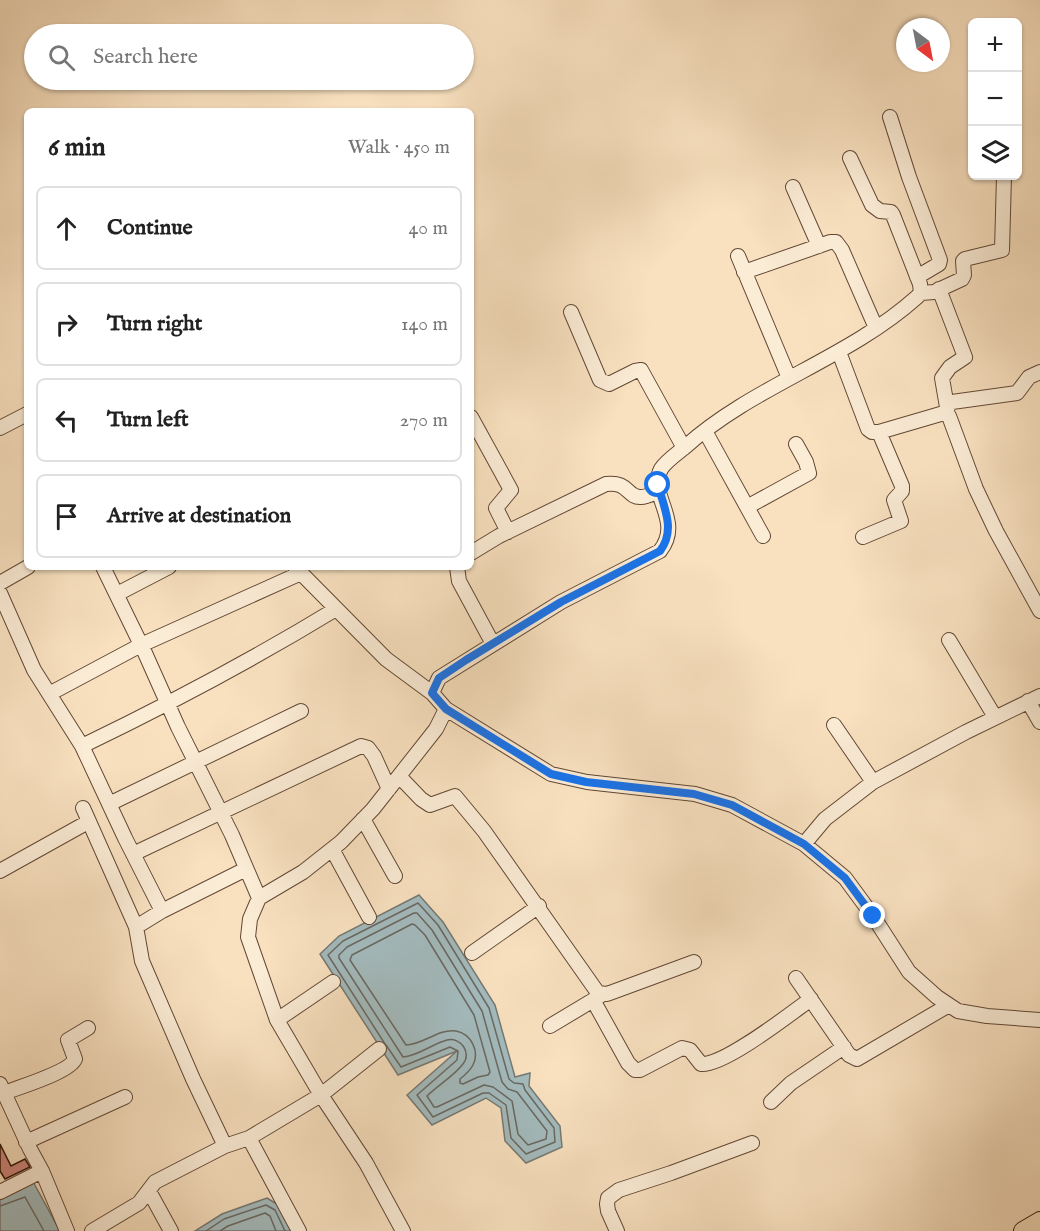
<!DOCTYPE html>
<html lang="en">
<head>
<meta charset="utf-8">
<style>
	:root { --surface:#fff; --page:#f2f2f2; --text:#222; --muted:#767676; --line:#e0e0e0 }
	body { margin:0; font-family:"IM FELL English",serif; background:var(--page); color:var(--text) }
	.controls { position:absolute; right:18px; top:18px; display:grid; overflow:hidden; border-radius:9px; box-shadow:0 2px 4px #0004 }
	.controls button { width:54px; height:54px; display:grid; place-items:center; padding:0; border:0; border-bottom:2px solid var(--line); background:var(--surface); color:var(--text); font:30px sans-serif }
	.compass { position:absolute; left:896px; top:18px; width:54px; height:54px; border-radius:50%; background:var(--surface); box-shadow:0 2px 4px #0004; rotate:148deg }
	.stop { position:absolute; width:18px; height:18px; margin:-14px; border:4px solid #1a73e8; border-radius:50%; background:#fff }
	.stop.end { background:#1a73e8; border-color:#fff; box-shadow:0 2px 6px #0008 }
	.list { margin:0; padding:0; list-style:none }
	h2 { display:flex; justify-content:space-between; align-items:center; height:78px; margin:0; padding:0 24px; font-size:26px }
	h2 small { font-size:20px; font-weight:400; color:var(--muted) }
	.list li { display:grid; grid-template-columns:39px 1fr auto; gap:18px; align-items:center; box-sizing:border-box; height:84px; margin:0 12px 12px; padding:0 12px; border:2px solid var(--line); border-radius:9px }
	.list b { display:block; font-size:22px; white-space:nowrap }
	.list em { font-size:20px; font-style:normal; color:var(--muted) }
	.icon { flex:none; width:33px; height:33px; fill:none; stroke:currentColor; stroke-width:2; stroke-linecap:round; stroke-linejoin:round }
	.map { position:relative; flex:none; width:1040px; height:1231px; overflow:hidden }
	.search { position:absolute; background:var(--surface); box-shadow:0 2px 4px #0004; left:24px; top:24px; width:450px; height:66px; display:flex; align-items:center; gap:15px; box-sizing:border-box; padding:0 21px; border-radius:33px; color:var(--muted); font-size:22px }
	.panel { position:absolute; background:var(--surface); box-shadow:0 2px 4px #0004; left:24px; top:108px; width:450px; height:462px; border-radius:9px }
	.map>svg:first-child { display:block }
	.water { fill:#a3bbbe; stroke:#757974; stroke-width:1.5 }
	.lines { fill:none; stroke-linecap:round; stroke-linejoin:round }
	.shore { stroke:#696862; stroke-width:1.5 }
	.building { fill:#d0867d; stroke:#2f1506; stroke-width:1.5 }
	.minor-casing { stroke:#624834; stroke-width:16 }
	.major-casing { stroke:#2f1506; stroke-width:20 }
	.minor { stroke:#fbecd6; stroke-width:14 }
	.major { stroke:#f9e1c0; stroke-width:18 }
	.route { stroke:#1a73e8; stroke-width:8 }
</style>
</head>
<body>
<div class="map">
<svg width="1040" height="1231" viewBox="0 0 1040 1231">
	<rect width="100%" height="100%" fill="#f9e1c0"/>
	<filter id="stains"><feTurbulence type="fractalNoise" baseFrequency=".00333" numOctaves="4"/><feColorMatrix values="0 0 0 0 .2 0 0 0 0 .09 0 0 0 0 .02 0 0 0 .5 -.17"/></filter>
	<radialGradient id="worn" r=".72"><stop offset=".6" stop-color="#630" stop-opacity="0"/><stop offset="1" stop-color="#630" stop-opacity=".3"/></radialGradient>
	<path class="water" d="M419 895 443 922 495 1005 515 1077 530 1073 529 1086 560 1126 562 1147 526 1163 505 1141 501 1108 486 1098 432 1125 407 1095 457 1051 398 1075 320 954 339 936Z
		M31 1178 60 1231H0V1194Z
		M267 1198 280 1206 291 1231H195L222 1214Z"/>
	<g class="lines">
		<path class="shore" d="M414 913H417L432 930 482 1011 502 1082 508 1089 517 1092 547 1131 546 1139 528 1145 518 1134 512 1101 493 1087 484 1085 437 1107H434L427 1096C438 1085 454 1076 463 1064 472 1053 461 1037 447 1040 432 1044 418 1056 403 1057L339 958V955L347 947Z
			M412 924 415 925 425 935 474 1015 490 1072 488 1075 478 1077 463 1084 460 1083V1079C465 1075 470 1071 473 1065 480 1051 471 1034 456 1031 439 1028 423 1045 406 1045L350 960 352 955Z
			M385 1044 328 955 343 941 418 903 438 925 489 1008 509 1079 514 1083 523 1084 525 1090 554 1128 555 1142 526 1154 511 1138 506 1105 489 1093H483L433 1117 417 1095 457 1060 458 1051 450 1047 401 1067 386 1045
			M0 1206 25 1197 44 1231
			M206 1231 224 1219 266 1205 275 1210 285 1231
			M220 1231 228 1226 265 1213 270 1216 276 1231"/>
	</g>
	<path class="building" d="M0 1144 11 1166 25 1159 30 1167 5 1179 0 1171Z"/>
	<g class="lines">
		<defs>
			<path id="minor" d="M890 117 909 177 940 260 939 264 917 277
				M793 187 819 246
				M738 256 789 378
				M744 272 830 242H836L842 250 876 328
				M939 289 965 357 950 367 942 378 947 407
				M921 293 934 292 962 279 964 275 963 261 965 259 1002 250 1004 176
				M571 312 600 380 609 384 635 371 641 370 684 448
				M839 352 868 429 872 432H879L944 413 949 416 976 489 996 531 1040 611
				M947 413V407L952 402 1017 393 1029 377 1040 372
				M471 417 511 490 496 508 508 532
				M0 428 27 414
				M705 431 763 536
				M747 507 809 473 806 462 796 444
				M863 537 901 521 894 500 902 491V486L879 432
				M471 553 499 536 606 484C629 481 627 498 641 497 647 497 654 493 659 491
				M103 567 145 653 178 727 232 835 259 898
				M295 567 386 659 432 693
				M457 567 459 581 493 644
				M0 583 28 567
				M0 593 34 670 82 746 125 838 162 911 246 869
				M117 594 169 567
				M949 640 995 717
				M49 694 141 645 301 573
				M1028 701 1040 722
				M446 709 551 774 587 782 695 794 732 805 804 844 845 878 873 916 909 972 937 997 958 1011 987 1016 1040 1020
				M834 725 873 782
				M82 746C169 704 254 659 336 609
				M399 776 421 799 430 805 455 796 484 831 598 993 607 994 694 962
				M109 804 301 711
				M83 808 136 927
				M363 819 395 876
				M804 844 825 819 873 782 966 732 1040 696
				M332 849 369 917
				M133 854 361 746 368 748 374 756 389 789
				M0 871 88 822
				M162 911 136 927 142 961 193 1079 225 1146
				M472 953 539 906
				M796 978 849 1055 857 1059 949 1005
				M593 1000 628 1063 635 1070H640L682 1048 690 1050 701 1064C724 1066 790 1014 811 999
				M277 1020 333 982
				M550 1026 600 996
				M0 1084 30 1149 42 1171
				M4 1093C19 1087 70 1072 75 1059L68 1040 88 1028
				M771 1102 791 1083 844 1047
				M249 1138 299 1231
				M26 1142 125 1097
				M149 1191 171 1231
				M0 1192 42 1171 67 1231
				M92 1231 139 1203 155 1182 225 1146 249 1138 321 1095 379 1049
				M403 1231 366 1163 321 1095 277 1020 248 937 250 919 259 898 303 872 341 842 373 809 436 729 446 709 432 693 439 678 561 602 660 551C684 520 647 496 661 469 666 461 678 453 685 447 754 385 848 359 917 297L921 293 920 284 893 215 891 212 880 211 872 205 850 158
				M617 1231 608 1211 607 1204 608 1198 619 1190 671 1173 752 1143"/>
			<path id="major" d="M1023 1231 1040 1221"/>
		</defs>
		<use href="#minor" class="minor-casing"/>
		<use href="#major" class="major-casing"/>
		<use href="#minor" class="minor"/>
		<use href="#major" class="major"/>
	</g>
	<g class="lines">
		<path class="route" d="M658 485C664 508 676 530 660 551L561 602 466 660 439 678 432 693 446 709 551 774 586 782 694 794 732 805 804 844 845 878 873 916"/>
	</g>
	<rect width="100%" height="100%" filter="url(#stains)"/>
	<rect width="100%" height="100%" fill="url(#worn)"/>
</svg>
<div class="controls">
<button>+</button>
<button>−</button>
<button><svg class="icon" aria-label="layers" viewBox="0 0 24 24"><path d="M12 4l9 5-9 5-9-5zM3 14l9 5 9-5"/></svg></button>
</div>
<svg class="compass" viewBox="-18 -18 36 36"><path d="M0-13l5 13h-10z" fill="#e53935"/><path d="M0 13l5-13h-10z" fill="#767676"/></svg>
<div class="stop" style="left:658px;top:485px"></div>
<div class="stop end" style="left:873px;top:916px"></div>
<div class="search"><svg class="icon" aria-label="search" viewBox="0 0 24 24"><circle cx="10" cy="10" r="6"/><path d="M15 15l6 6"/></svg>Search here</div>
<section class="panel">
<h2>6 min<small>Walk · 450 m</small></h2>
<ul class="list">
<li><svg class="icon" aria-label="ahead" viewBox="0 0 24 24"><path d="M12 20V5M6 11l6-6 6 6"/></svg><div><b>Continue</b></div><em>40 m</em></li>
<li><svg class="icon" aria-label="right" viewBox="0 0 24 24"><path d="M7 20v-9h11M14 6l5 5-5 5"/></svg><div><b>Turn right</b></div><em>140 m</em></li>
<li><svg class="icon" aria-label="left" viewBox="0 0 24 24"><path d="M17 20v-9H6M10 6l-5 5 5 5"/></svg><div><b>Turn left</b></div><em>270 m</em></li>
<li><svg class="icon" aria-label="arrive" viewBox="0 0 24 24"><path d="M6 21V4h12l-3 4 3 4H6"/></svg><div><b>Arrive at destination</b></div></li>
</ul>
</section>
</div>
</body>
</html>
